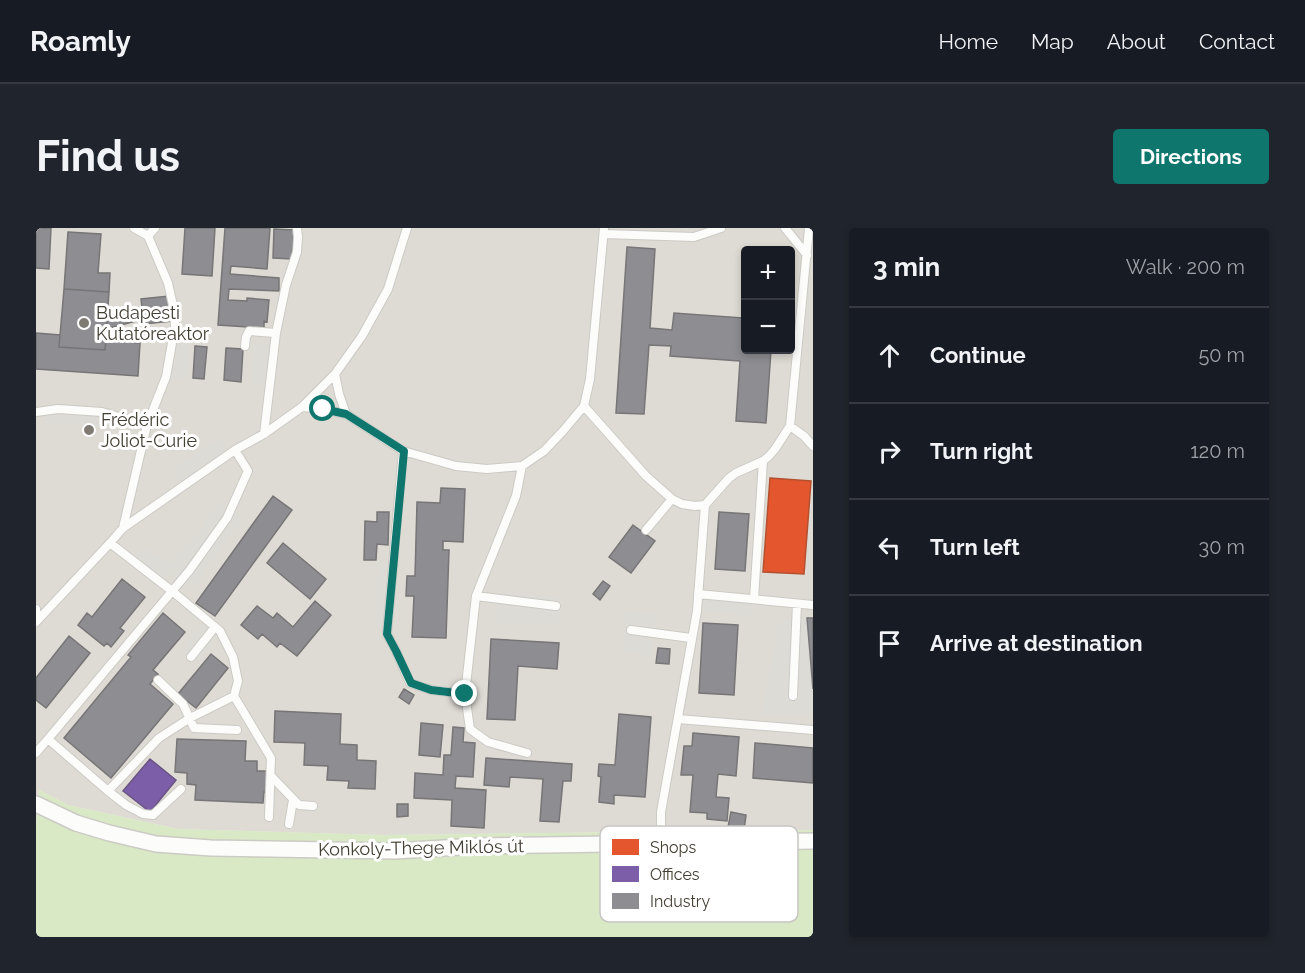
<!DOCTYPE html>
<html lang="en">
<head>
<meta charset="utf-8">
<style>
	:root { --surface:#171b24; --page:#20242c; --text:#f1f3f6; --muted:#9ea1a6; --line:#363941; --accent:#0f766e }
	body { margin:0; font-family:Raleway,sans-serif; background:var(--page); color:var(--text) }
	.controls { position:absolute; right:18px; top:18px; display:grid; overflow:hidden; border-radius:6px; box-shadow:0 3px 9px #0003 }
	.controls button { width:54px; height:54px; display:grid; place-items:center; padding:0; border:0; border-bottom:2px solid var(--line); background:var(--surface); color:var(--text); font:30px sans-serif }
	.stop { position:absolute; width:18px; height:18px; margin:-14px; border:4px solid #0f766e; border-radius:50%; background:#fff }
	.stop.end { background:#0f766e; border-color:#fff; box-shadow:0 2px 6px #0008 }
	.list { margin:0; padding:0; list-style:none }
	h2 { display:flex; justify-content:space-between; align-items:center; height:78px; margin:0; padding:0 24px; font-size:26px }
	h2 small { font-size:20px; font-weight:400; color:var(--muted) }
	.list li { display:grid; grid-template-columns:39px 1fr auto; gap:18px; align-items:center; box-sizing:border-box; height:96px; padding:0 24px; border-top:2px solid var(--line) }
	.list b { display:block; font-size:22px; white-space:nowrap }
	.list em { font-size:20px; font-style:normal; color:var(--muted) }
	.icon { flex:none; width:33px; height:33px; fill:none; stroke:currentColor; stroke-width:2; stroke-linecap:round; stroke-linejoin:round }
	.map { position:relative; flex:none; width:777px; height:709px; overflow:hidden; border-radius:6px }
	header { display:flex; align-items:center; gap:36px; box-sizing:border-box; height:84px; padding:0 30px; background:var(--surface); border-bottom:2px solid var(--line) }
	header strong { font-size:28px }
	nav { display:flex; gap:33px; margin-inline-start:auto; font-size:21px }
	.intro { display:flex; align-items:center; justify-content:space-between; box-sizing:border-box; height:144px; padding:0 36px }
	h1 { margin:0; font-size:42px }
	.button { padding:15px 27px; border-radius:6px; background:var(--accent); color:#fff; font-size:21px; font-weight:700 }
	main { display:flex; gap:36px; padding:0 36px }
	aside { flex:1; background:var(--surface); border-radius:6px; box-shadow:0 3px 9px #0003 }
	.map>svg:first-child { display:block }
	.industrial { fill:#dedbd4; fill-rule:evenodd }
	.green { fill:#d9e9c6 }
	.parking { fill:#dddbd6 }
	.shops { fill:#e4572e; stroke:#b45030; stroke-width:1.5 }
	.offices { fill:#7b5ea7; stroke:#6a5484; stroke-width:1.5 }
	.industry { fill:#8d8d92; stroke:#777576; stroke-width:1.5 }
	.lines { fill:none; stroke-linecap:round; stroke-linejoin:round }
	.service-casing { stroke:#cccac4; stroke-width:10 }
	.minor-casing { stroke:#cccac4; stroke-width:18 }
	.service { stroke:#fcfcfb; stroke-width:8 }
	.minor { stroke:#fcfcfb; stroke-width:15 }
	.route { stroke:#0f766e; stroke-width:8 }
	.poi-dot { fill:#7f7b72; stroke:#fff; stroke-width:2 }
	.labels { text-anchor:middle; stroke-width:6; stroke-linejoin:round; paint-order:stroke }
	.poi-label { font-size:18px; fill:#433e33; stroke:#fff; text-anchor:start }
	.street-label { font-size:18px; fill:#433e33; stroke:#fff }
	.key { fill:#fff; stroke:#c7c5c2; stroke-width:1.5 }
	.key-label { font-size:16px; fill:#433e33 }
</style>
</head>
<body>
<header>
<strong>Roamly</strong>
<nav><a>Home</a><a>Map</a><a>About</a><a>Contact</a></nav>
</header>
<div class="intro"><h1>Find us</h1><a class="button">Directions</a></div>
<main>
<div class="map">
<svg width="777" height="709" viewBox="0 0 777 709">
	<rect width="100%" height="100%" fill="#eeece6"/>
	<path class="industrial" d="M0 0H777V602L347 607 142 601 32 577 3 562 0 599ZM710 22H754V122H710Z"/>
	<path class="green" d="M3 562 32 577 142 601 347 607 777 602V709H0V599Z"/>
	<path class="parking" d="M138 104 155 107 151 152 130 149Z
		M218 116 238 118 235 156 215 155Z
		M9 183 83 189 78 205 62 198 21 196 10 198Z
		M184 209 194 226 147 259 136 242Z
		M185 275 206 291 160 356 147 359 139 352 135 340 124 354 96 331 107 318 135 339V337Z
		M343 334 358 336 352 399 338 397Z
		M463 365 524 369 522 398 461 394Z
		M662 366 718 371 716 388 661 383Z
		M590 383 620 386 616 427 586 424Z
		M771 390 777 461V486L725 487 743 392Z
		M166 397 181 409 161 435 146 423Z"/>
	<path class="shops" d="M734 250 775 253 768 346 727 344Z"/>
	<path class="offices" d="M114 531 140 552 114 584 87 563Z"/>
	<path class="industry" d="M0 0H15L13 41 0 40Z
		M149 0H179L176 48 146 46Z
		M189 0H234L231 41 195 38 194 46 243 50V63L193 61 192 72 211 73V70L233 72 231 94 228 93V100L182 97Z
		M238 1 258 2 256 31 237 30Z
		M32 4 65 6 62 45H74L73 64 28 61Z
		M591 19 619 21 614 100 636 102 638 85 707 90 710 55V122H735L730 195 700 193 704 133 634 128 635 118 613 117 608 186 580 185Z
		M28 61 73 64 69 122 23 119Z
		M133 68 136 93 108 96 105 71Z
		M105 79 108 91 70 101 71 88Z
		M0 105 24 107 23 119 69 122 70 112 104 115 102 148 0 141Z
		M159 118 171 119 168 151 157 150Z
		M190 120 207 121 205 154 188 152Z
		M405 260 429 261 427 314 407 313V322H413L410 410 376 409 378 368H370L371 348H379L381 274 404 275Z
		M237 268 256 282 179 388 160 375Z
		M341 284H353L352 317 341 316 340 332H328L329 293 341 294Z
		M683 284 713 286 709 343 679 341Z
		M597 297 619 313 595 345 573 329Z
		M247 315 290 351 274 371 231 335Z
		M86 351 109 369 84 400 88 403 75 419 71 415 68 418 42 397 51 385 56 389Z
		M567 353 574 358 564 372 557 366Z
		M279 373 295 387 261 428 244 415 241 419 226 406 222 411 205 397 221 378 237 390 241 385 257 399Z
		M127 385 149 404 117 442 122 446 114 456 137 476 75 550 28 510 95 429 92 427Z
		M771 390H777V461Z
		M667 395 702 397 698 467 663 465Z
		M33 408 54 425 10 480 0 472V450Z
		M455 411 523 415 521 441 482 438 479 492 451 491Z
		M622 420 634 421 633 436 620 435Z
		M175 426 192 440 160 480 142 466Z
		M368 461 378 467 373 476 363 469Z
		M239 483 305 486 304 516 321 517V532L340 533 339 561 312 560 313 553 291 552 292 538 268 537 269 515 238 514Z
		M583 486 615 489 609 569 578 567V576L563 574 565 549 562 548 563 536 579 537Z
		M385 495 407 497 404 529 383 527Z
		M417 499 428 500 427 514 439 515 437 549 420 548 419 560 450 562 448 600 415 598 416 572 378 570 379 545 407 547 408 527H415Z
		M657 505 703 509 700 548 682 546 680 569 693 570 691 593 671 591V585L654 584 657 547H645L648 518H656Z
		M141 511 210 513 209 533H221V543H233L232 565 228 564 227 575 159 572 160 557 151 556V545L139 544Z
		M719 515 777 520V555L717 550Z
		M450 530 536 536 535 553H527L523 594 504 593 507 551 474 549 473 559 448 557Z
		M361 576H372V588L361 589Z
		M695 584 710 587 708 602 692 599Z"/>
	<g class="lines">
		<defs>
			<path id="service" d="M749 0 771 27
				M568 6 658 9 685 0
				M112 8 119 0
				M209 118 210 109 213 103 240 105
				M548 178 610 248 636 271 646 276 659 278 669 277 693 250 700 245 727 233 733 228 739 221 754 198 773 0
				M266 179 287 181 310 186 367 223 420 238 451 241 486 238 508 223 527 203 548 178 554 151 568 0
				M0 184 22 181 66 184 111 197
				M310 186 303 166 299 146 326 108 352 61 371 0
				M754 198 768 208 777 218
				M228 206 240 105 250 57 261 24 262 9 261 0
				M367 223 351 406 360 423 374 455 395 462 429 466
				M486 238 480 268 440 368 429 466 434 501 452 514 491 525
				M87 300 111 197 130 149 139 98 138 82 132 55 112 8 98 0
				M610 302 636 271
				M74 315 136 363 184 403 197 429 202 453 198 468 235 530 233 589
				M662 366 777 377
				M440 368 520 378
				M718 371 727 233
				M0 381 1 392
				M0 394 74 315 87 300 199 222 228 206 266 179 299 146
				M595 402 655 410
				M155 429 179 399
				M122 452 147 476 158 500 201 502
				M757 468 761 376
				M642 491 777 502
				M0 525 12 511
				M235 548 263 577 277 578
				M145 561 117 587 107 586 90 577 72 563 12 511 153 343 191 290 212 243 199 222
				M72 563 123 510 154 490 198 468
				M253 596 257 572
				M625 616V584L661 383 669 277"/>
			<path id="minor" d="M0 576 40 595 73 605 120 616 175 620 359 623 441 618 777 613"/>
		</defs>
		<use href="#service" class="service-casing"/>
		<use href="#minor" class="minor-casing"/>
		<use href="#service" class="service"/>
		<use href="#minor" class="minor"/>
	</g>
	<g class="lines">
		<path class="route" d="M287 181 310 186 368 223 351 406 360 423 375 455 395 462 429 466"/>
	</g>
	<g class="poi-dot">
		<circle cx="48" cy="95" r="6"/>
		<circle cx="53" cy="202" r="6"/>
	</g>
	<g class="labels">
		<g class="poi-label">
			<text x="60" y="91">Budapesti<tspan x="60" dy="21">Kutatóreaktor</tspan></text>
			<text x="65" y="198">Frédéric<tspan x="65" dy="21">Joliot-Curie</tspan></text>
		</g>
		<g class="street-label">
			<text transform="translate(385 620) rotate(-1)" y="6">Konkoly-Thege Miklós út</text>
		</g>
	</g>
	<rect x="564" y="598" width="198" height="96" rx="9" class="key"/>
	<rect x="576" y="611" width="27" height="16" fill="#e4572e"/>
	<rect x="576" y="638" width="27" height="16" fill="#7b5ea7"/>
	<rect x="576" y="665" width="27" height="16" fill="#8d8d92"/>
	<g class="key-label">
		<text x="614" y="625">Shops</text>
		<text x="614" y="652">Offices</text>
		<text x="614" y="679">Industry</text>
	</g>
</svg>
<div class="controls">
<button>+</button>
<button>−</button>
</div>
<div class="stop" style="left:287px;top:181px"></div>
<div class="stop end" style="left:429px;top:466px"></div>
</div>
<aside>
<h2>3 min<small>Walk · 200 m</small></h2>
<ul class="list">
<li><svg class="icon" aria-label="ahead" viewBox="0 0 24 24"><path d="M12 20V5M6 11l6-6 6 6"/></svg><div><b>Continue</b></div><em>50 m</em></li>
<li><svg class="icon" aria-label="right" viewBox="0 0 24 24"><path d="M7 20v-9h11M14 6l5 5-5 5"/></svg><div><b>Turn right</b></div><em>120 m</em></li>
<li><svg class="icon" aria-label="left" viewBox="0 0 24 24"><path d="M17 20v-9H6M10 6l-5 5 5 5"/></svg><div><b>Turn left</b></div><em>30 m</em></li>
<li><svg class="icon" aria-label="arrive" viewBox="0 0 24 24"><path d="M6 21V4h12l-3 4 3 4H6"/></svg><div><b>Arrive at destination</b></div></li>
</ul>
</aside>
</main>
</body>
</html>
